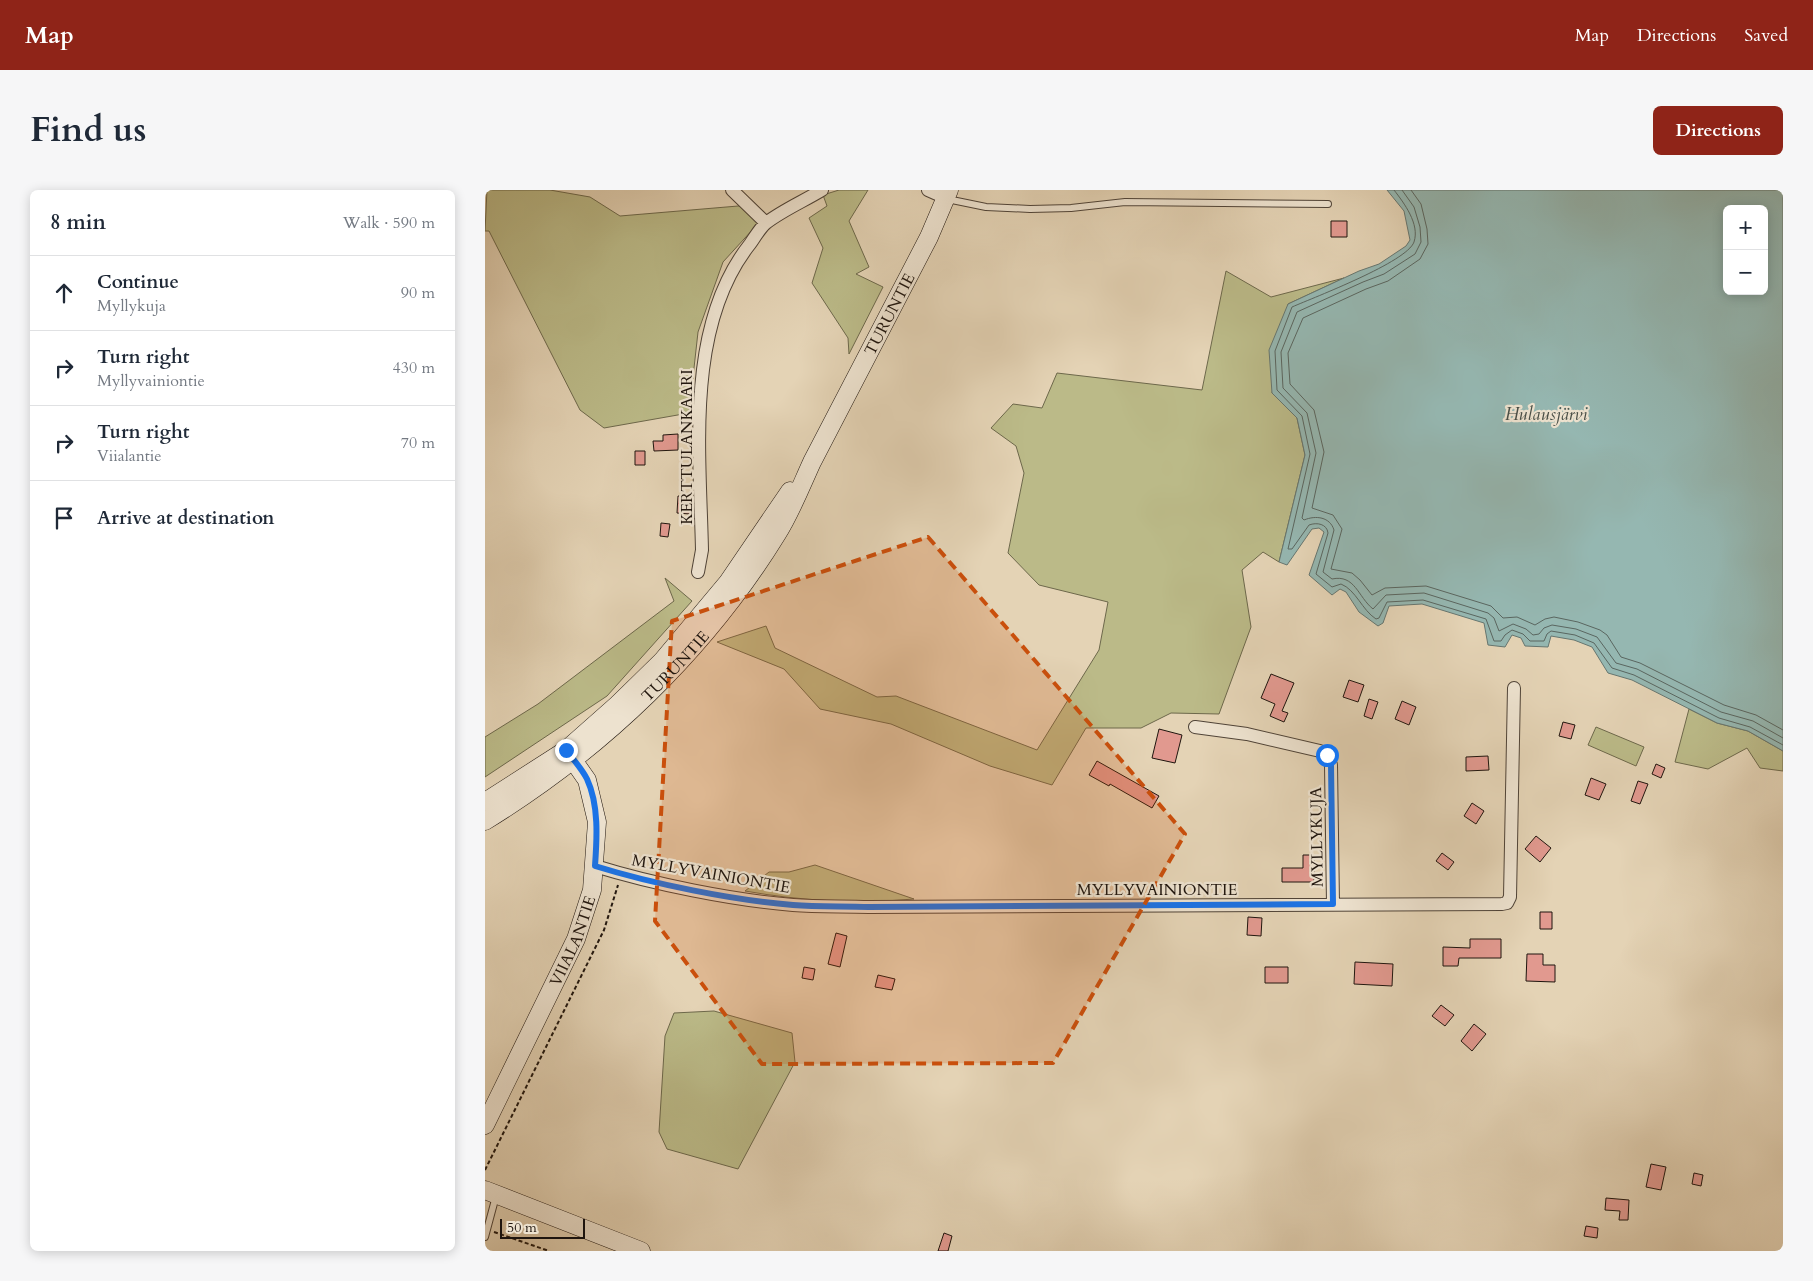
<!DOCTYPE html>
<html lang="en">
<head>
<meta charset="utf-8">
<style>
	:root { --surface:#fff; --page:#f6f6f7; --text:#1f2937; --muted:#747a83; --line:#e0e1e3; --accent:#8f2418 }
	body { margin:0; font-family:Cardo,serif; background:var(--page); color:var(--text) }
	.controls { position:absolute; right:15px; top:15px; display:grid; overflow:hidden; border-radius:8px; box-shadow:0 2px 12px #0003 }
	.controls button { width:45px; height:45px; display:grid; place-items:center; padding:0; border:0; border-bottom:1px solid var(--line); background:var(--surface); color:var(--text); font:25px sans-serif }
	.scale { position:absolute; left:15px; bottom:12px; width:85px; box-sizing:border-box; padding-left:5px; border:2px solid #1f150e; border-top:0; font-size:14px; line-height:18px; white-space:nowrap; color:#1f150e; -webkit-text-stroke:4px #ede2cf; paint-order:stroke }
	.stop { position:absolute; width:15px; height:15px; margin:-11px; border:4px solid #1a73e8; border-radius:50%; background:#fff }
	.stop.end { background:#1a73e8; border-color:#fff; box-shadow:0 1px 5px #0008 }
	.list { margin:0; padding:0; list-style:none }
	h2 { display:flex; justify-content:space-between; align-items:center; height:65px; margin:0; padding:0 20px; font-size:21px }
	h2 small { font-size:16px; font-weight:400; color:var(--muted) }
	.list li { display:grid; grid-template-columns:32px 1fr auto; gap:15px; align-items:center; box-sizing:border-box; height:75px; padding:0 20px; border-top:1px solid var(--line) }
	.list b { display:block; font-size:19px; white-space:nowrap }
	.list p { margin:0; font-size:16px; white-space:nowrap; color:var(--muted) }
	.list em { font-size:16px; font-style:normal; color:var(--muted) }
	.icon { flex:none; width:28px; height:28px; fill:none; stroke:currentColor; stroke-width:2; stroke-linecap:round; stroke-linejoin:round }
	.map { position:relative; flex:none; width:1298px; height:1061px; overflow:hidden; border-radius:8px }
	header { display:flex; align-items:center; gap:30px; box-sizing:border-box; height:70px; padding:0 25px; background:var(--accent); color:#fff }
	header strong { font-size:24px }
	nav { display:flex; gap:28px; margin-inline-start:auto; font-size:18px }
	.intro { display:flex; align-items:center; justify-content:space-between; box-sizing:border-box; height:120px; padding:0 30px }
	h1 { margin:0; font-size:35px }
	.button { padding:12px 22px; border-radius:8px; background:var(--accent); color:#fff; font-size:18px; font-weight:700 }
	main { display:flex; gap:30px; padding:0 30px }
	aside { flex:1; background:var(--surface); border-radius:8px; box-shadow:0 2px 12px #0003 }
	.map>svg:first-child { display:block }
	.green { fill:#bbba88; stroke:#6d684b }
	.water { fill:#95b7b1; stroke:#667670; fill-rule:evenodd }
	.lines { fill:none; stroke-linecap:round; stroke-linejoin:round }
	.shore { stroke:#5a6660; stroke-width:1 }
	.building { fill:#e1998f; stroke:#1f150e }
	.lane-casing { stroke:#504438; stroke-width:8 }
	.street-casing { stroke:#504438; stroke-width:14 }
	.secondary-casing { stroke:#1f150e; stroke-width:19 }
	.path { stroke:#1f150e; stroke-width:2; stroke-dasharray:4 2.5; stroke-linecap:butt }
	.lane { stroke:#ede2cf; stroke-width:6 }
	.street { stroke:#ede2cf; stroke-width:12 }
	.secondary { stroke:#ede2cf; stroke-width:18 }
	.route { stroke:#1a73e8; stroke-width:6 }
	.marked { fill:#ca4f0c; fill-opacity:0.2; stroke:#ca4f0c; stroke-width:4; stroke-dasharray:10 6; stroke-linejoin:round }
	.labels { text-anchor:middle; stroke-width:4.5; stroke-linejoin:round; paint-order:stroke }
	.street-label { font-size:16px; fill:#1f150e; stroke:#ede2cf }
	.water-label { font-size:18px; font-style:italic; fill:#484e47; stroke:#ede2cf }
</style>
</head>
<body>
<header>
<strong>Map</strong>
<nav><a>Map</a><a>Directions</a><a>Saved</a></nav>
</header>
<div class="intro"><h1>Find us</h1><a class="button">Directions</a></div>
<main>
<aside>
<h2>8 min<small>Walk · 590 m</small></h2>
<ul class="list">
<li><svg class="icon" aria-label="ahead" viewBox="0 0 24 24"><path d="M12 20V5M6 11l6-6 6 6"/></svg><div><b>Continue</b><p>Myllykuja</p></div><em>90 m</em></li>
<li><svg class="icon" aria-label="right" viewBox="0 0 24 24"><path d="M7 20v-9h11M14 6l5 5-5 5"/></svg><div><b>Turn right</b><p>Myllyvainiontie</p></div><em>430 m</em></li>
<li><svg class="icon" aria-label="right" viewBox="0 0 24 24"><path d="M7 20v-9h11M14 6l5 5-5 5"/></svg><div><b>Turn right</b><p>Viialantie</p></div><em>70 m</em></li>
<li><svg class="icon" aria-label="arrive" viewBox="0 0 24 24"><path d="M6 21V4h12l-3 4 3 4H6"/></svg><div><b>Arrive at destination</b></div></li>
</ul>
</aside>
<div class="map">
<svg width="1298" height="1061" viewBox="0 0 1298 1061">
	<rect width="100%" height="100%" fill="#e4d3b5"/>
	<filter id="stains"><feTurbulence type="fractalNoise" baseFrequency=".004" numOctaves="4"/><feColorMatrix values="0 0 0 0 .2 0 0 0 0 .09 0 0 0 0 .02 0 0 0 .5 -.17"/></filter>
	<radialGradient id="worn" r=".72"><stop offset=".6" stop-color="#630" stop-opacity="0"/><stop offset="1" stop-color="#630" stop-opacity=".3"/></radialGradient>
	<path class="green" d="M2 0H65L105 7 135 26 265 15 281 25 238 72 213 142 204 223 119 238 95 220 4 41H0Z
		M354 0H383L364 31 384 77 371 84 398 97 364 164 363 148 327 93 338 58 324 28 342 16 338 5Z
		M741 81 786 107 859 88 803 114 787 203 812 228 820 265 794 372 778 362 757 380 766 437 734 524 686 523 656 538H601L567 595 505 576 406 534 335 519 299 479 232 452 281 436 290 458 392 507 411 506 552 560 614 460 623 412 554 395 523 363 539 283 531 256 506 238 528 214 557 218 572 183 717 200Z
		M180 388 207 411 122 506 0 587V547L53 514 189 411Z
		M1204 519 1232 533 1263 541 1298 561V581L1275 578 1262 558 1223 579 1190 572Z
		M1111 537 1159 557 1151 576 1103 555Z
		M330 675 429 709C372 714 316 711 260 701L284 682H304Z
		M229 821 307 843 310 872 253 979 182 959 174 942 180 846 189 823Z"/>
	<path class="water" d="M902 0H1298V561L1263 541 1232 533 1147 490 1123 483 1107 457 1089 450 1066 446 1063 457 1040 456 1036 448 1027 445 1020 457 1003 455 999 433 937 414 904 416 898 433 893 436 874 422 861 402 855 399 847 405 824 385 839 342 834 338 827 339 802 375 794 372 820 265 812 228 787 203 784 160 803 114 874 81 894 74 921 56 925 50 919 21ZM1242 19H1279V101H1242Z"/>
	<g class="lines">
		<path class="shore" d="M909 0C919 13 935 34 929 52 922 72 830 107 807 117L790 161 792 200 817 226 825 264 803 359H807L824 335C832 332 842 334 843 343L831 384 847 397 856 394C871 400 877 420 891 429L894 428 902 412 938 410 1001 429 1009 451H1016L1020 445 1027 440 1038 444 1045 451H1059L1062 444 1066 441 1090 445 1109 453 1127 478 1149 485 1234 528 1265 537 1298 555
			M917 0 929 17 935 37 936 52 930 64 899 84 878 92 812 122 796 162 798 198 822 223 831 263 817 328 819 330C831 325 845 327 849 340L838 382 847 389C870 384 873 407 888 419L901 405 939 403 1003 423 1009 428 1014 441 1028 434 1041 439 1048 445 1054 444 1059 438 1067 435 1091 439 1112 447 1131 473 1152 479 1236 522 1268 531 1298 548
			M926 0 936 14 942 39 943 54 935 69 903 91 881 99 818 128 803 163 805 194 829 220 839 262 827 318 848 325 857 339 846 379 867 383 875 390 887 405 900 398 941 396 1006 416 1018 428 1032 427 1050 435 1060 429 1069 427 1093 432 1115 440 1122 445 1136 467 1155 473 1239 515 1271 525 1298 540"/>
	</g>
	<path class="building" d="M846 31H862V47H846Z
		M193 244V260L169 261 168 251H178V245Z
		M150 261H160V275H150Z
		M193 306 206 307 205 324 192 323Z
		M176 333 185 334 183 347 175 346Z
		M786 484 809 493 797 521 803 523 799 532 785 526 790 514 776 508Z
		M864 490 879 495 873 512 858 507Z
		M884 509 893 512 887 529 879 526Z
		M917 511 931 517 924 535 910 529Z
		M1078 532 1090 535 1086 549 1074 546Z
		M674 539 697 545 690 573 667 568Z
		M1003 566 1004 580 981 581V567Z
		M612 571 674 606 667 618 625 594 624 596 604 585Z
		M1171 574 1180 578 1176 588 1167 584Z
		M1106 588 1121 594 1114 610 1100 605Z
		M1153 591 1163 594 1155 614 1146 611Z
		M987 613 999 621 991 634 979 626Z
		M1051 646 1066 658 1055 672 1040 659Z
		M957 663 969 672 963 680 951 671Z
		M818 665H829V692H797V678H818Z
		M1055 722H1067V739H1055Z
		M763 727 777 728 776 746 762 745Z
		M351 743 362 746 355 777 343 774Z
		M985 749H1016V768H974L973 776H958V757L985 758Z
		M1042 764H1058V775H1070V792L1041 791Z
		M870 772 908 774 907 796 869 794Z
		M319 777 330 779 328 790 317 788Z
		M780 777H803V793H780Z
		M393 785 410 789 407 800 390 797Z
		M956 815 969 825 960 836 947 826Z
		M989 834 1001 844 987 861 976 851Z
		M1166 974 1181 977 1176 1000 1161 997Z
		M1209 983 1218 985 1216 996 1207 994Z
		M1121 1008 1144 1010 1143 1030H1134L1135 1021 1120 1020Z
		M1101 1036 1113 1038 1112 1048 1099 1046Z
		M459 1043 467 1046 463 1061H453Z"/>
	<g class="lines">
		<defs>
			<path id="lane" d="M462 9 501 17 545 19 586 18 640 12 843 14
				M0 1047 11 1006"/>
			<path id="street" d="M247 0 281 33
				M443 0 461 8
				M213 382 217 360C215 262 200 136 265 54 270 47 275 38 281 33 298 20 319 11 337 0
				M710 537 762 544 835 561 841 565 846 575 848 714
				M110 676C168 694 247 710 308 715 333 717 358 716 384 717L1017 714 1022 713 1025 707 1029 498"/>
			<g id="secondary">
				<path d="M0 612 81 560 133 514 177 471 243 392 305 301"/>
				<path id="s1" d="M0 631C117 559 220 461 292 344 306 322 316 296 327 272L444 47 464 0"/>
				<path id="s2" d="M0 935 91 749 107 700 112 632 102 590 81 560"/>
				<path d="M0 1000 156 1061"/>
			</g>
		</defs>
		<use href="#lane" class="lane-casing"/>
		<use href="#street" class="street-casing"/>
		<use href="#secondary" class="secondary-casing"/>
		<path class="path" d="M0 980 119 740 133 695
			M9 1042 64 1061"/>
		<use href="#lane" class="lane"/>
		<use href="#street" class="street"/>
		<use href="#secondary" class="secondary"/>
	</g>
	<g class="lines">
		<path class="route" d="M81 560C88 569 97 579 102 589 114 615 112 648 110 676 168 694 247 710 308 715 333 717 358 716 384 717L848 714 846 575 842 565"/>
	</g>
	<path class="marked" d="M443 347 700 644 568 873 277 874 170 731 187 431Z"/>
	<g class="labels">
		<g class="street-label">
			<text dy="6" stroke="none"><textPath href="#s1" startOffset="660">TURUNTIE</textPath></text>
			<text transform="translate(201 257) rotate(-90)" y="6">KERTTULANKAARI</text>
			<text dy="6" stroke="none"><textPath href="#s1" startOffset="246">TURUNTIE</textPath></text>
			<text transform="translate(831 647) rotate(-91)" y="6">MYLLYKUJA</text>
			<text transform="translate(226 683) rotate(10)" y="6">MYLLYVAINIONTIE</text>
			<text x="672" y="705">MYLLYVAINIONTIE</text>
			<text dy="6" stroke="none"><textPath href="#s2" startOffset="204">VIIALANTIE</textPath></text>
		</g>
		<g class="water-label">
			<text x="1061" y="230">Hulausjärvi</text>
		</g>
	</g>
	<rect width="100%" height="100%" filter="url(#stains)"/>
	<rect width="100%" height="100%" fill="url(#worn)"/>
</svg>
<div class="controls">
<button>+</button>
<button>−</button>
</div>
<div class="scale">50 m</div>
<div class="stop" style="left:842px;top:565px"></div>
<div class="stop end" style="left:81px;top:560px"></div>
</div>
</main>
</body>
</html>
